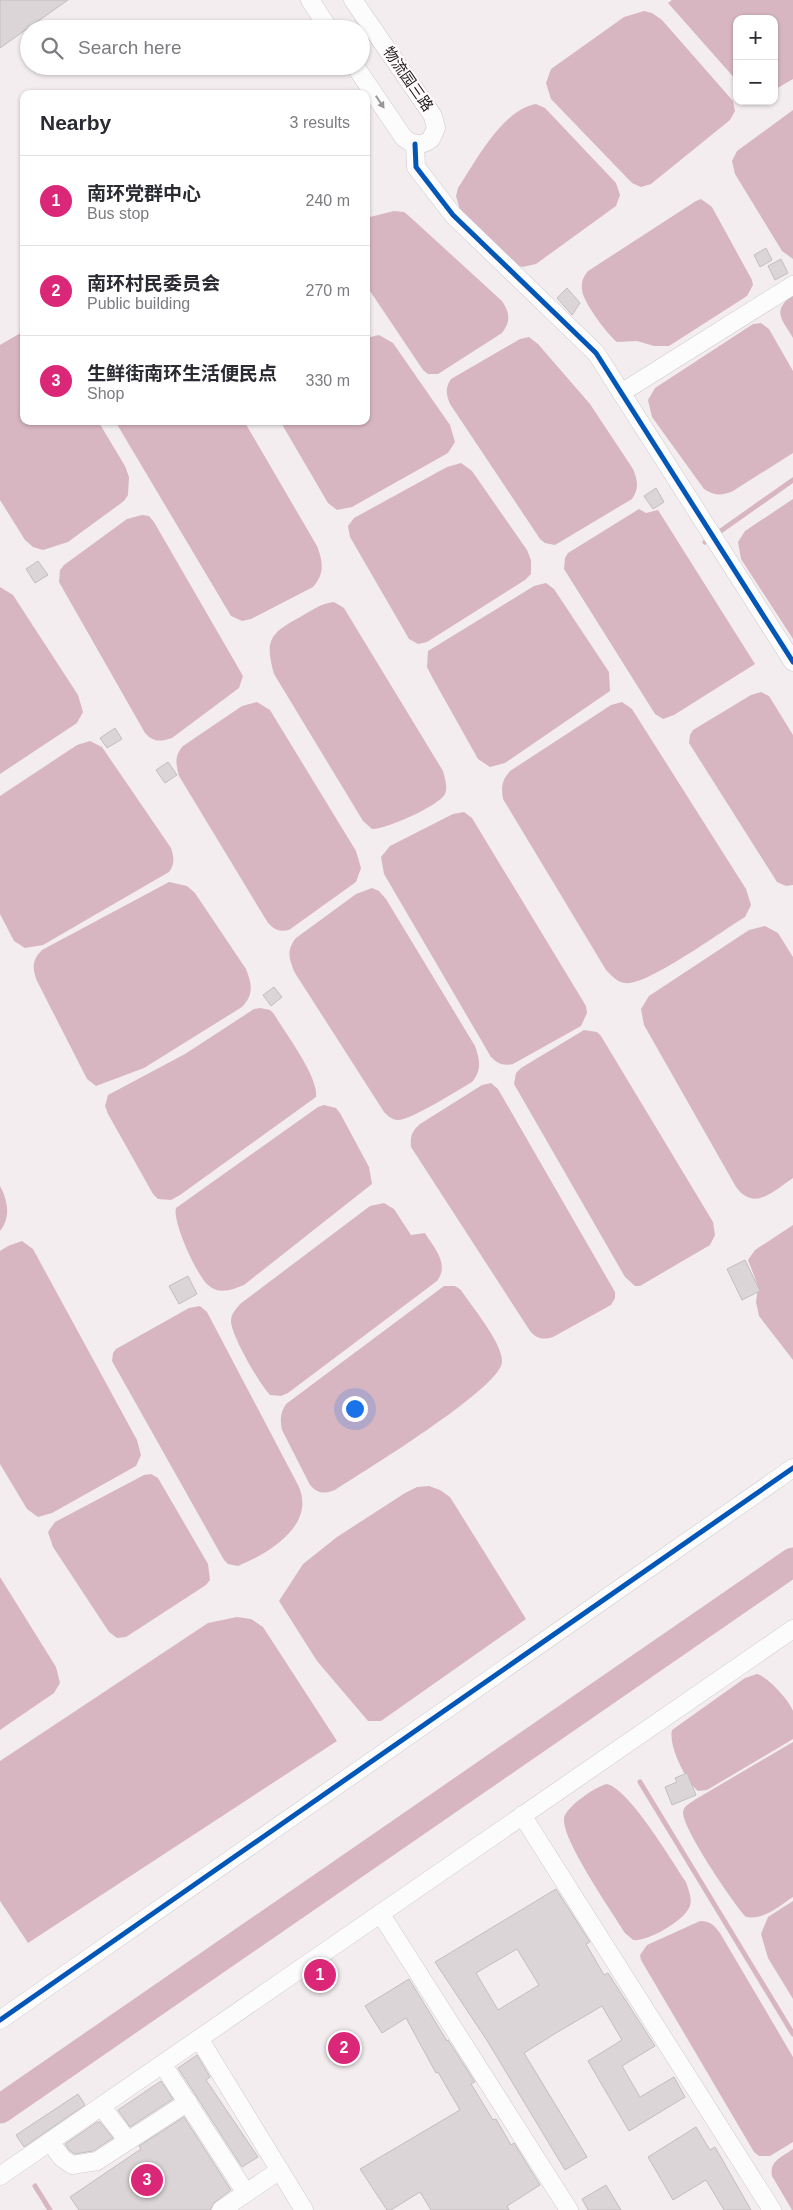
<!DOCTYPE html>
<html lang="en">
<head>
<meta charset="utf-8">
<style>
	:root { --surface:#fff; --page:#f7f7f7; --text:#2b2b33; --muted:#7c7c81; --line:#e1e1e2; --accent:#db2777 }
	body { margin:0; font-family:Helvetica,"Noto Sans SC",sans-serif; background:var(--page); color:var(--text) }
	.controls { position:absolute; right:15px; top:15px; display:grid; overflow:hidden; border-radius:10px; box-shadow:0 1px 4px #0004 }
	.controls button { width:45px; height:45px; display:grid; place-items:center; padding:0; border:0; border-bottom:1px solid var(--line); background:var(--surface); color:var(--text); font:25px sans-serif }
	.you { position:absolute; left:354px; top:1408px; width:18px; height:18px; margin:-12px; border:4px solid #fff; border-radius:50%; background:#1a73e8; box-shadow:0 0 0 8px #1a73e833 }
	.badge { display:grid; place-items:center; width:32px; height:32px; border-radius:50%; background:var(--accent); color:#fff; font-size:16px; font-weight:700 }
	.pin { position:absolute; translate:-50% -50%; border:2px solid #fff; box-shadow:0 1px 5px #0006 }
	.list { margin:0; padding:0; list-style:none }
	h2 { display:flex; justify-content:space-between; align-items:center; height:65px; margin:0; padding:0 20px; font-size:21px }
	h2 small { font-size:16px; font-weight:400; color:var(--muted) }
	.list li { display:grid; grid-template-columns:32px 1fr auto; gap:15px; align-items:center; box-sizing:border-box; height:90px; padding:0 20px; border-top:1px solid var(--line) }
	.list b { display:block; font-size:19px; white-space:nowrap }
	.list p { margin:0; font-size:16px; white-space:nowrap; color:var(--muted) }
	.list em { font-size:16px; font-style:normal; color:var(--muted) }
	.icon { flex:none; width:28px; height:28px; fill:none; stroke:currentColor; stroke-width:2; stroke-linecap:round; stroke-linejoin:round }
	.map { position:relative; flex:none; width:793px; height:2210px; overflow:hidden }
	.search { position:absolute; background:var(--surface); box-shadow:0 1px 4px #0004; left:20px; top:20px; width:350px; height:55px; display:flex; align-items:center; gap:12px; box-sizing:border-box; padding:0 18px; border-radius:28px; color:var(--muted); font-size:19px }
	.panel { position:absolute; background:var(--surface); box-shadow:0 1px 4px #0004; left:20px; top:90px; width:350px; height:335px; border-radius:10px }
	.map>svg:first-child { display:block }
	.water { fill:#d7b6c2 }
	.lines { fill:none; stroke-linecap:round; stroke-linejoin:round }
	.stream { stroke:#d7b6c2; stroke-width:5 }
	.river { stroke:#d7b6c2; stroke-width:29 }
	.building { fill:#dbd5d7; stroke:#c2bdbf; fill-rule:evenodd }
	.minor-casing { stroke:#cfc9cb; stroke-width:19 }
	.minor { stroke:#fdfcfd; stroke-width:18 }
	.cycleway-casing { stroke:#fffafb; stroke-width:8 }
	.cycleway { stroke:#0057b8; stroke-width:5 }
	.oneway { fill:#989697 }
	.labels { text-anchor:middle; stroke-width:4.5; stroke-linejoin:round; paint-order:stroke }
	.street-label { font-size:15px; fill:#1d191a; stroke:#fffafb }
</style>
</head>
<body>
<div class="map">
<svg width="793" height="2210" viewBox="0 0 793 2210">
	<rect width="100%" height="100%" fill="#f4edef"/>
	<path class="water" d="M672 0H793V79L774 90V19H737V81L668 3Z
		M644 11 652 13 662 20 733 101 735 111 730 120 651 184 641 187 632 183 551 99 546 83 551 69 624 17Z
		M536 104 545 108 616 183 620 195 616 206 536 264 522 267 517 265 460 210 456 196 458 188C476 161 502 110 536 104Z
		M793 110V259L782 251 735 174 732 161 737 151Z
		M701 199 712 207 752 280 753 285 747 296 669 346H654L637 341 617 342C607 334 583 302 582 290 581 282 583 277 588 271L696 201Z
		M394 211 404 212 409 216 502 301C510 313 511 321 502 333L438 374H428L423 370 366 285V218Z
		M793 295V338C782 319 771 311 793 295Z
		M761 323 769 329 793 371V453L733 491C722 496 715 496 704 489L652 417 648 400 655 388 753 324Z
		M24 331V421H98L125 466 129 477 128 495 124 501 68 542 43 550 33 547 25 540 0 500V345Z
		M379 335 393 343 450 425 455 442 448 453 352 507 337 510 328 503 280 421H366V338Z
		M529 337 538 344 590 404 633 469C638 481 639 489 632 499L555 545 545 543 540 539 450 404C446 394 445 388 451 379L520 339Z
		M115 421H244L317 546C323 562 325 573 313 587L251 619 242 621 231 616Z
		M461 463 472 471 527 550 531 560V574L525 580 427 642 418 644 409 639 350 537 348 526 354 518 447 467Z
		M793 499V639L741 559 738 542 745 531Z
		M639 509 646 513 658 510 755 664 674 715 663 719 655 714 564 569 565 558 568 553Z
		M142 515 149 516 154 522 243 676 239 688 172 738C160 742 153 742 145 733L59 582 60 570 64 565 127 519Z
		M546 583 554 589 609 672 610 691 505 763 490 767 478 759 432 677 427 667 428 651 534 586Z
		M0 587 13 595 78 695 83 712 77 723 0 774Z
		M334 602 344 608 443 771C445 779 448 787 445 794 439 806 384 830 372 829L363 821 274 674C264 638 271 633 302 616 312 610 322 603 334 602Z
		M761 692 769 696 793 735V885L786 886 777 882 689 743 690 735 693 730 751 695Z
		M257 702 270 710 356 851 361 868 356 882 289 930C279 932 275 930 268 923L179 776C176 764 174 756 183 746L242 706Z
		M622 702 632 709 746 889 751 905 745 917C723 930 646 987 625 983 617 982 612 976 606 970L503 799C501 787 502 780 510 771L611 705Z
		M90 741 102 747 171 848C174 857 175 864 169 872L43 945 25 948 14 941 0 914V796L77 745Z
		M464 812 472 818 586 1006 587 1013 581 1026 513 1064C503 1066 498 1064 491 1057L384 874 381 857 390 846 453 814Z
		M169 882 187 886 195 893 246 969C252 984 254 995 242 1007L144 1068 96 1086 87 1079 37 981C32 968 32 960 42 950Z
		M372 888 379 891 386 899 475 1046C480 1060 482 1070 472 1082 458 1090 410 1121 397 1120 391 1119 388 1116 384 1112L295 973C289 960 286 950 296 938L356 894Z
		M765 926 778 933 793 957V1178C773 1191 755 1212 736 1187L644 1025 641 1009 649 996 749 930Z
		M260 1008 270 1010 274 1014C285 1033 319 1077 316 1097L180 1195 171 1200 158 1199 153 1194 108 1114 105 1106 108 1095 185 1054 254 1009Z
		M584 1030 597 1032 601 1036 713 1222 715 1235 710 1245 640 1286H635L625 1277 514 1084 516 1073 521 1068Z
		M491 1083 498 1089 615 1292V1298L611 1305 553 1337C542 1340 537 1339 530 1331L411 1147C410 1136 412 1131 420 1124L482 1085Z
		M324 1105 336 1108 340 1113 369 1167 372 1184 244 1285C232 1290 219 1295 208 1285 197 1276 172 1221 176 1208L318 1107Z
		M0 1186C8 1201 11 1217 0 1231Z
		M384 1203 394 1209 411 1235 425 1233C434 1248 450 1264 437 1281L288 1393 281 1396 270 1395C260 1385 231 1335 231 1321 231 1314 236 1309 240 1304L370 1206Z
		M793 1225V1360L759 1316 756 1302 758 1286 748 1260 755 1250Z
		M22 1241 33 1249 137 1440 141 1455 136 1466 52 1513 38 1517 27 1509 0 1464V1251L8 1246Z
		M444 1286H455L461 1290C471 1306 503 1343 502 1362 501 1388 361 1473 335 1490 324 1494 318 1494 310 1485L282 1430C280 1420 280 1413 286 1404Z
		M200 1306 207 1312 298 1485C317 1524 270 1553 238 1566L228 1564 224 1560 112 1361 113 1353 116 1349 189 1308Z
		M151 1474 158 1478 208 1564 210 1580 206 1585 126 1637 117 1638 109 1632 53 1547 48 1532 55 1522 144 1475Z
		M429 1486 440 1490 450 1497 526 1619 381 1721H368L317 1661 279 1601 303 1564 337 1537 405 1493 417 1487Z
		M0 1577 56 1667 60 1683 54 1693 0 1730Z
		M237 1617 251 1619 263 1627 337 1741 28 1943 0 1901V1761L208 1623Z
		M757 1674C767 1676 790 1701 793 1711 793 1718 793 1731 793 1739L707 1790 698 1791C686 1782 668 1745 672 1730L745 1678Z
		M793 1742V1897C778 1907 764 1920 746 1917 733 1903 682 1828 683 1812 684 1805 691 1803 696 1799Z
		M607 1784C630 1790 671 1860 686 1882 689 1891 693 1900 689 1908 682 1922 647 1942 633 1940L625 1933C612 1912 562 1840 564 1819 564 1808 596 1786 607 1784Z
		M793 1901V1999L768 1958 761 1934 768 1917Z
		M700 1921C710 1921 714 1925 720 1933L793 2057V2142L770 2156H759L754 2152 641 1960 640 1955 647 1945Z
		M793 2149V2210H792L772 2176C769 2161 782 2157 793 2149Z"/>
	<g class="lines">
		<path class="stream" d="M705 542 793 480
			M640 1782 793 2034
			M35 2186 50 2210"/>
		<path class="river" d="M0 2109 793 1562"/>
	</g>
	<path class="building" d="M0 0H68L0 48Z
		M766 248 772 260 760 267 754 255Z
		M781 259 788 273 775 280 768 266Z
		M567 288 580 303 572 315 557 298Z
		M656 488 664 502 653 509 644 496Z
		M38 561 48 575 35 583 26 569Z
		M115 728 122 739 107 748 100 738Z
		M168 762 177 775 165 783 156 770Z
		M274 987 282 997 271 1006 263 995Z
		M745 1260 760 1291 742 1300 727 1269Z
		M188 1276 197 1294 179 1304 169 1286Z
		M687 1773 696 1795 672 1805 665 1787 677 1782 675 1778Z
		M556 1889 590 1942 586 1944 604 1975 608 1973 655 2046 622 2066 640 2097 674 2077 685 2097 629 2131 588 2061 622 2040 602 2006 556 2033 524 2053 587 2157 565 2170 488 2042 435 1962ZM517 1949 539 1985 498 2010 476 1973Z
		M409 1979 447 2041 448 2040 475 2082 471 2084 493 2120 496 2119 511 2145 514 2143 540 2185 507 2206 509 2210H431L420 2192 391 2210H387L360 2169 460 2110 438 2072 436 2073 406 2018 382 2033 365 2006Z
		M197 2055 210 2077 206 2080 258 2157 242 2167 178 2068Z
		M161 2081 173 2099 130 2127 118 2110Z
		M78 2094 85 2105 24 2147 16 2135Z
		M184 2117 231 2190 215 2202 210 2210H79L70 2197 141 2149 139 2146Z
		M97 2122H100L113 2138 93 2151 75 2154 69 2150 65 2144Z
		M696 2127 710 2150 715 2147 751 2210H724L706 2180 673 2200 648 2157Z
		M606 2185 621 2210H588L582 2199Z"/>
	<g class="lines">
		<defs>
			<path id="minor" d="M310 0 329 29
				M353 0 433 116 436 128 431 139C422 146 414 146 404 138L355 66
				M415 144 416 167 453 215 596 353 793 662
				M621 393 793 285
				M522 1815 772 2210
				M380 1913 569 2210
				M0 2020 793 1468
				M200 2040 304 2210
				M163 2065 246 2193
				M102 2107 128 2141
				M50 2142 62 2158 72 2165 97 2161 188 2102
				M0 2176 793 1629
				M221 2210 280 2170"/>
		</defs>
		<use href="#minor" class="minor-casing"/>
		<use href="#minor" class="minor"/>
		<defs>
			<path id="cycleway" d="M415 144 416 167 453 215 596 353 793 662
				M0 2020 793 1468"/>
		</defs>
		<use href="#cycleway" class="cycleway-casing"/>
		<use href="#cycleway" class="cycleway"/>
	</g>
	<defs><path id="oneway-solid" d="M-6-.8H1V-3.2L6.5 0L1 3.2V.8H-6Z" transform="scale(1.25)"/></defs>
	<use class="oneway" href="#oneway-solid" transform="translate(380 102) rotate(56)"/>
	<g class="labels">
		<g class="street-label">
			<text transform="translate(408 79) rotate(55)" y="5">物流园三路</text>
		</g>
	</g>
</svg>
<div class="controls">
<button>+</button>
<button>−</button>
</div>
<div class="you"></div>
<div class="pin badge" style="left:320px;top:1975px">1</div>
<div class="pin badge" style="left:344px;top:2048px">2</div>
<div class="pin badge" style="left:147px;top:2180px">3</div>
<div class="search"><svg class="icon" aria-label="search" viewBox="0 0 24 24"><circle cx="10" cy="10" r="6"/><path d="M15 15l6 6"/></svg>Search here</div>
<section class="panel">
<h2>Nearby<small>3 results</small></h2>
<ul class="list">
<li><span class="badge">1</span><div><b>南环党群中心</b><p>Bus stop</p></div><em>240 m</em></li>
<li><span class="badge">2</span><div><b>南环村民委员会</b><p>Public building</p></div><em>270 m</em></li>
<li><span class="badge">3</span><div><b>生鲜街南环生活便民点</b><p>Shop</p></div><em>330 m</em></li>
</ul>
</section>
</div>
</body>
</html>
